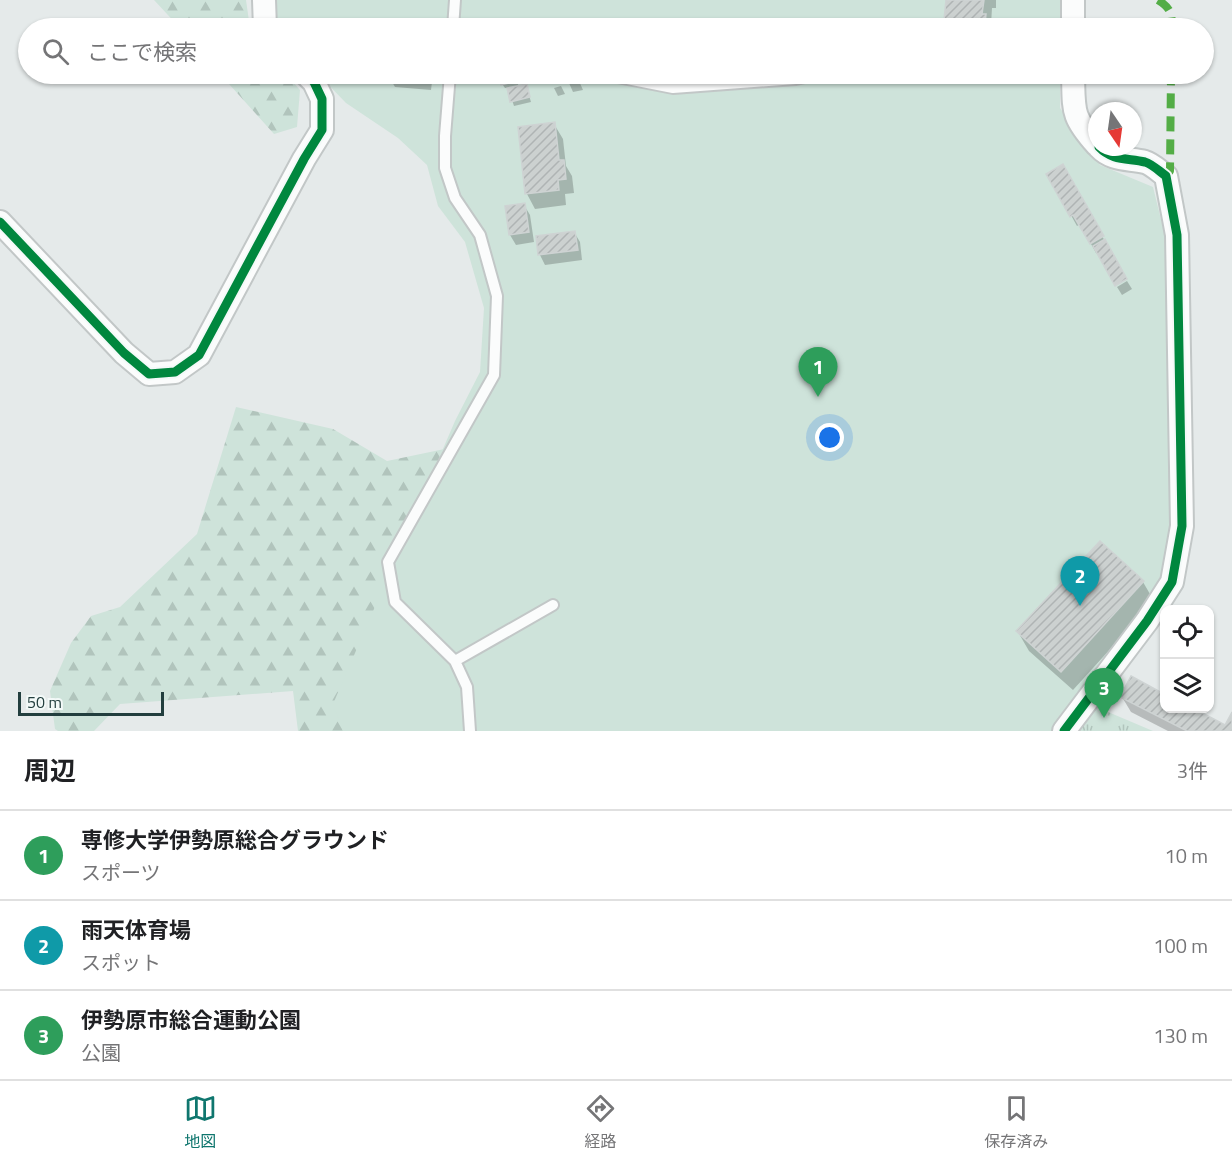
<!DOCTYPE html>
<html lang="ja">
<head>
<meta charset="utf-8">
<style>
	:root { --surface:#fff; --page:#f6f6f6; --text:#202124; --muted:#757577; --line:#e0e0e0; --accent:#0f766e }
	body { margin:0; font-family:"Titillium Web","Noto Sans JP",sans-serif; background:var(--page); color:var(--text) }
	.controls { position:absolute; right:18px; bottom:18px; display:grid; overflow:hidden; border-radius:12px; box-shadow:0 2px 4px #0004 }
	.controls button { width:54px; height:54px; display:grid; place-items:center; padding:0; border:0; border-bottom:2px solid var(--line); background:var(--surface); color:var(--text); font:30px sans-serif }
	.compass { position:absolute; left:1088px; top:102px; width:54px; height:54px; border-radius:50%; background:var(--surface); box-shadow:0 2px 4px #0004; rotate:167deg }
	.scale { position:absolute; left:18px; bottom:15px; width:146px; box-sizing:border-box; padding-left:6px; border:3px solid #223e3e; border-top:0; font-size:16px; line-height:21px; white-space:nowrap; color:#223e3e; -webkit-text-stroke:4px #f3f9f8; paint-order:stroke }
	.you { position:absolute; left:830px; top:438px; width:21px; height:21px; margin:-15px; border:4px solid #fff; border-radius:50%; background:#1a73e8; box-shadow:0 0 0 9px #1a73e833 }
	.badge { display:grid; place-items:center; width:39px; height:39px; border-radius:50%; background:var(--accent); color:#fff; font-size:20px; font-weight:700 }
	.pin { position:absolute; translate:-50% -50px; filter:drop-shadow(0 2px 3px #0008) }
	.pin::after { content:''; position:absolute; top:32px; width:21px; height:18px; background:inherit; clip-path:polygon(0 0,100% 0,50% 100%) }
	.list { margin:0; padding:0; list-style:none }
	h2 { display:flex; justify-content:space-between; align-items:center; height:78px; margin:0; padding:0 24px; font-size:26px }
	h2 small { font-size:20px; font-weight:400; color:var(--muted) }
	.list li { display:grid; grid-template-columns:39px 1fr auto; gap:18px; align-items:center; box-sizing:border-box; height:90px; padding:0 24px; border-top:2px solid var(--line) }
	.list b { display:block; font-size:22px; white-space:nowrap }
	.list p { margin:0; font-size:20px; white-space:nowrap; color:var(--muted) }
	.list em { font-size:20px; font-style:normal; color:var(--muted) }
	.icon { flex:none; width:33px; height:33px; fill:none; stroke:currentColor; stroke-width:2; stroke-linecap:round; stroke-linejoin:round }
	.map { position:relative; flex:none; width:1232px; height:731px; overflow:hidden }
	.search { position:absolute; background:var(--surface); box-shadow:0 2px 4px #0004; left:18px; right:18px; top:18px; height:66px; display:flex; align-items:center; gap:15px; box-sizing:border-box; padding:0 21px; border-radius:33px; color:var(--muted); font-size:22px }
	.sheet { height:348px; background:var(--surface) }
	nav { display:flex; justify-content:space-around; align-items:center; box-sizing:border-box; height:84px; border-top:2px solid var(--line); background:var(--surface); font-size:16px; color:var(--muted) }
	nav a { display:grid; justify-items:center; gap:3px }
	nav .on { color:var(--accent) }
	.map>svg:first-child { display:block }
	.grass { fill:url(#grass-tufts) }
	.forest { fill:url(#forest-firs) }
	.pitch { fill:#cee3da }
	.shadow { fill:#0003 }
	.building { fill:url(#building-hatch); stroke:#ced3d3; stroke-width:1.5 }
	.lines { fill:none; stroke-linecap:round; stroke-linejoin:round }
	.service-casing { stroke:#c2c7c7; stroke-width:14 }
	.minor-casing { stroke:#c2c7c7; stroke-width:26 }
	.service { stroke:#fbfcfc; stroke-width:10 }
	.minor { stroke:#fbfcfc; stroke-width:22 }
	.quiet { stroke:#53ad46; stroke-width:8; stroke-dasharray:15 8; stroke-linecap:butt }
	.cycleway-casing { stroke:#f3f9f8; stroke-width:13 }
	.cycleway { stroke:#00873e; stroke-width:9 }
</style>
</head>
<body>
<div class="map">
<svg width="1232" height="731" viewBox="0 0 1232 731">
	<defs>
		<pattern id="grass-tufts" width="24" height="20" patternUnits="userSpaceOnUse" patternTransform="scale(1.5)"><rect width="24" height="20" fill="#cee3da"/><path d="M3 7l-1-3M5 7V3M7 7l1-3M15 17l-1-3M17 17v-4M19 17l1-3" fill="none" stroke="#b1c4bc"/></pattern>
		<pattern id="forest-firs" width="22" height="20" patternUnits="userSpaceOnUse" patternTransform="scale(1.5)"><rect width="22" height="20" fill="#cee3da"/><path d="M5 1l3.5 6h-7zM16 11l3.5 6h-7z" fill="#b1c4bc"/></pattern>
		<pattern id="building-hatch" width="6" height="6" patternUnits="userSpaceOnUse" patternTransform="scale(1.5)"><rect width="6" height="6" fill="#ccd1d0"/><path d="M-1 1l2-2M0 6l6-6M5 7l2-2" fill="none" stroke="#afb4b4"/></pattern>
	</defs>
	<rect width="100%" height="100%" fill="#e5eaea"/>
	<path class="grass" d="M1094 706 1153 731H1074Z"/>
	<path class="forest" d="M154 0H246L250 28H180Z
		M220 74H286L300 90 297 127 274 134Z
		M236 407 333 429 387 461 478 442 450 731H298L293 691 120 704 94 731H58L55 729 50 691 71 643 91 616 120 607 197 534Z"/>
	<path class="pitch" d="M272 0H1061L1060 28H278L273 17Z
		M318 74H1060V108L1100 165 1153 187 1167 244 1170 554 1163 582 1056 731H343L333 704 455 421 480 372 484 308 465 242 438 206 427 165 398 138 346 103Z"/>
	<path class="shadow" d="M947 0H996V8H992L991 25 993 28H951L946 20Z
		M390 74H433L431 90 395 87 389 77Z
		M654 74H698L699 75 698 79 693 78 692 87H659L653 77Z
		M515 75 519 87 526 85 531 102 514 106 508 88H505L502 84Z
		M579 81 583 90 573 92 569 83Z
		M561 86 565 94 558 96 554 88Z
		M554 124 563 139 566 166 572 176 574 193 565 194 566 205 535 209 527 194 519 128Z
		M1062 166 1126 278 1096 253 1080 224 1077 226 1048 174Z
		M524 205 530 215 534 242 516 245 510 235Z
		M574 232 580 242 582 260 545 265 540 255 537 238Z
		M1127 281 1132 289 1122 295 1117 287Z
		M1143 582 1154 601 1073 690 1029 651 1018 632Z
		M1132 678 1164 696V708L1226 727 1232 716V731H1168L1131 712 1122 697Z"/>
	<path class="building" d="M946 0H984L982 14H986L985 24 944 20Z
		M388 74H427L426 81 388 78Z
		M515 74 517 81 501 85 499 77Z
		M652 74H688L687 78 660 75 659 78 652 77Z
		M527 84 530 97 510 102 507 88Z
		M555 122 559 160H564L566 179 558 180 559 190 525 194 518 127Z
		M1063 164 1104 236 1090 244 1073 215 1070 217 1046 174Z
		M525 203 529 232 509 235 505 206Z
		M575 231 578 250 538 255 536 236Z
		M1105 239 1127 279 1115 286 1093 246Z
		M1100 541 1144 581 1061 672 1016 631Z
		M1131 676 1164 694V708H1193L1225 725 1232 712V731H1187L1120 697Z"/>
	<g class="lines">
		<defs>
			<path id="service" d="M453 28 455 0
				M450 74 445 136V168L455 198 480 235 497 296 494 375 388 562 395 602 455 661 467 687 470 731
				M602 74 673 88 796 79 819 74
				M455 661 553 605"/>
			<path id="minor" d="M264 0 265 28
				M1073 28V0
				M1073 74C1074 111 1071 116 1097 145
				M0 222 124 353 149 374 175 372 199 355 304 159 322 130V99L314 82 306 74
				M1064 731 1147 621 1172 582 1182 526 1177 235 1166 176C1159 171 1152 164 1145 162 1128 158 1112 161 1099 147"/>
		</defs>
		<use href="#service" class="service-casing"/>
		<use href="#minor" class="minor-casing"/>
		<use href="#service" class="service"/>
		<use href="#minor" class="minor"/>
		<path class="quiet" d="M1158 0C1171 8 1172 14 1172 28
			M1166 176 1170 171 1171 74"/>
		<defs>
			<path id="cycleway" d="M0 222 124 353 149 374 175 372 199 355 304 159 322 130V99L314 82 306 74
				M1064 731 1147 621 1172 582 1182 526 1177 235 1166 176C1159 171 1152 164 1145 162 1128 158 1112 161 1099 147"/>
		</defs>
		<use href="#cycleway" class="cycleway-casing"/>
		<use href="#cycleway" class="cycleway"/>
	</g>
</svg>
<div class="controls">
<button><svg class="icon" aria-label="locate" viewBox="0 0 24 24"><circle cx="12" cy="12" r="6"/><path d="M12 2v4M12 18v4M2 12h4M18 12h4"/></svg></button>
<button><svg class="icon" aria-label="layers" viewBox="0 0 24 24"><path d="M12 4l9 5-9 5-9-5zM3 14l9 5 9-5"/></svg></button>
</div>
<svg class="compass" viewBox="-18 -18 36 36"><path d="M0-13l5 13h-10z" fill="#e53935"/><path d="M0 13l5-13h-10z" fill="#757577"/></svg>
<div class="scale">50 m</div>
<div class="you"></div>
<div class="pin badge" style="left:818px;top:397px;background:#2e9e5b">1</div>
<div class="pin badge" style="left:1080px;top:606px;background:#0f9aa8">2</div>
<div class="pin badge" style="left:1104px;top:718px;background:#2e9e5b">3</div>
<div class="search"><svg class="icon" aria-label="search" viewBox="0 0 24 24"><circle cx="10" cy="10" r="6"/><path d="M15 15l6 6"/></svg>ここで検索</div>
</div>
<section class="sheet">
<h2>周辺<small>3件</small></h2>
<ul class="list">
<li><span class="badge" style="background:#2e9e5b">1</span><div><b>専修大学伊勢原総合グラウンド</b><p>スポーツ</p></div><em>10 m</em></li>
<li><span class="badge" style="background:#0f9aa8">2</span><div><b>雨天体育場</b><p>スポット</p></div><em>100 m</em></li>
<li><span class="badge" style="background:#2e9e5b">3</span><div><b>伊勢原市総合運動公園</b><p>公園</p></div><em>130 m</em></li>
</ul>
</section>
<nav>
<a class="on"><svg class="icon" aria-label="map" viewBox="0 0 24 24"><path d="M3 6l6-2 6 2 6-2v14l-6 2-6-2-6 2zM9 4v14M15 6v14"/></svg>地図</a>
<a><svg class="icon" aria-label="directions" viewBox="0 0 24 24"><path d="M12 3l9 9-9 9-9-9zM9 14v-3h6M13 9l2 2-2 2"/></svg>経路</a>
<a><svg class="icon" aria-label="saved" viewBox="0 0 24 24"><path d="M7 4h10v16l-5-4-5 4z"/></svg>保存済み</a>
</nav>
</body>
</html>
